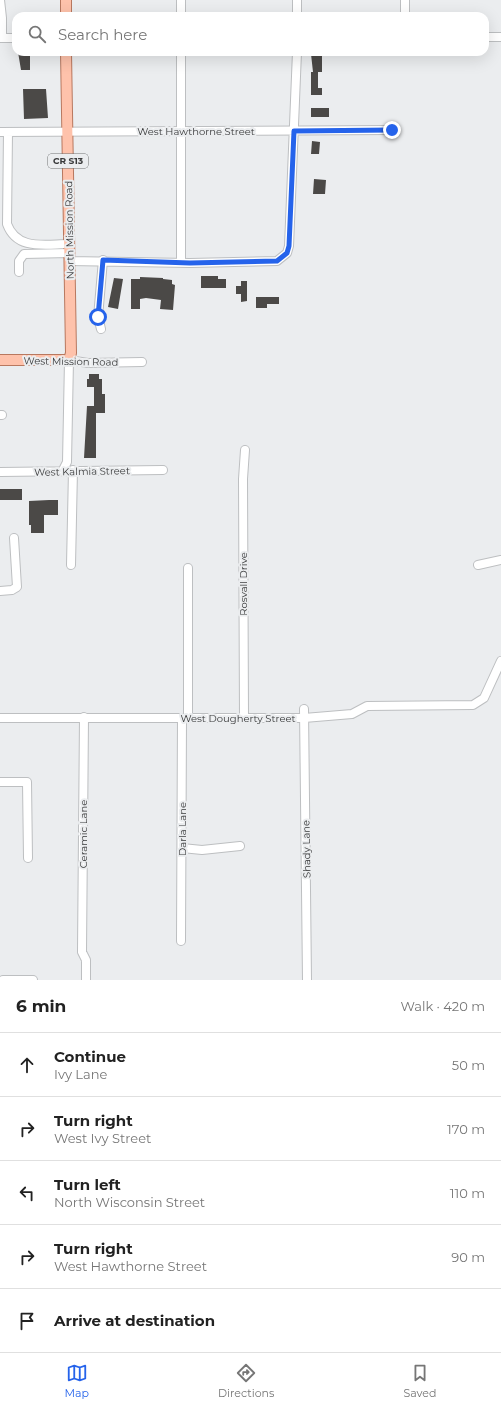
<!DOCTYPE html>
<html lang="en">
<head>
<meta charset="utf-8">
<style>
	:root { --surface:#fff; --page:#f2f2f2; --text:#222; --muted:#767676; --line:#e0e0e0; --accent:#2563eb }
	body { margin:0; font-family:Montserrat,sans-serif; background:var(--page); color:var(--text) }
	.stop { position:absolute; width:12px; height:12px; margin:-9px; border:3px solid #2563eb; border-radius:50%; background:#fff }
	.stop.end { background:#2563eb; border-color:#fff; box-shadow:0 1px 4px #0008 }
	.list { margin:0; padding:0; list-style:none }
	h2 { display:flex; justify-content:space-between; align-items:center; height:52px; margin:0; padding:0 16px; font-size:17px }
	h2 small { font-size:13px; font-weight:400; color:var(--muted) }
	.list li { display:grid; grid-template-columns:26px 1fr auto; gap:12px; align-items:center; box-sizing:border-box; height:64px; padding:0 16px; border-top:1px solid var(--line) }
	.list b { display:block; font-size:15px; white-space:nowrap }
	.list p { margin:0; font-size:13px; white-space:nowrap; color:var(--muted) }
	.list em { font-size:13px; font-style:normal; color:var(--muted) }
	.icon { flex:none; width:22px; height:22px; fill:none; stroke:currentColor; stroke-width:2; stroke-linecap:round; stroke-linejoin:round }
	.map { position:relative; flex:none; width:501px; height:980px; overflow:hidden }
	.search { position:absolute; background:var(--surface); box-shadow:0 4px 16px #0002; left:12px; right:12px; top:12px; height:44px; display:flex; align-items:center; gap:10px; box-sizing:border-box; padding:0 14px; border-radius:12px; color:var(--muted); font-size:15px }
	.sheet { height:372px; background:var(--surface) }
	nav { display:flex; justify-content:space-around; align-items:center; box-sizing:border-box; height:56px; border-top:1px solid var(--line); background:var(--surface); font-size:11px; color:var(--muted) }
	nav a { display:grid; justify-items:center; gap:2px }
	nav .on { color:var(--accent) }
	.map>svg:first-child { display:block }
	.building { fill:#4b4947 }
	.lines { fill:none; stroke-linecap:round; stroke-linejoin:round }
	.minor-casing { stroke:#bdbfc1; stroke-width:10 }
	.major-casing { stroke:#b8785f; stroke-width:12 }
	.minor { stroke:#fff; stroke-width:8 }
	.major { stroke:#fec2ab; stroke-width:10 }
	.route { stroke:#2563eb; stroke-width:5 }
	.labels { text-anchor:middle; stroke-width:4; stroke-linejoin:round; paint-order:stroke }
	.shield { fill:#ebedef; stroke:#6e7071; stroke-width:1 }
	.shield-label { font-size:9px; font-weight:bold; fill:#393a3b }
	.street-label { font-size:10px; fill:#393a3b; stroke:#ebedef }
</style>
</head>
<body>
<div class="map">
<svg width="501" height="980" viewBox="0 0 501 980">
	<rect width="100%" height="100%" fill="#ebedef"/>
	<path class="building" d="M18 52H30V70H21Z
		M311 54H322V72H313Z
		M311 72H318V88H322V95H311Z
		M23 89H46L48 118 24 119Z
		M311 108H329V117H311Z
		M312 141 320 142 319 154H311Z
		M314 179 326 180 325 194H313Z
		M201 276H218V279H226V288H201Z
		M140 277 163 278V279L172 280V284L175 285 173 310 160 309 161 300 146 298 140 299V309H131V279H140Z
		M114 278 123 279 118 309 108 307Z
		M241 281H247V301L241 302V294H236V286H241Z
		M256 297H279V304H267V308H256Z
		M89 374H99V379H102V394H105V413H96V458H84L87 406H94V387H87V379H89Z
		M0 489H22V500H0Z
		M49 500H58V515H44V533H31V525H29V501Z"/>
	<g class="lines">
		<defs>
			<path id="minor" d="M0 0 2 18
				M405 0V16
				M181 16V0
				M297 16V0
				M0 18H2V38
				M485 37H501
				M0 38H16
				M0 132 392 130
				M8 132 7 224C17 251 45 244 69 244
				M69 261 190 263 277 261 287 253 289 246 297 52
				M181 262V52
				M19 272V261L24 254 69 253
				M101 329 98 317 103 260
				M0 415H2
				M63 470 67 462 69 360 88 363 142 362
				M0 472 163 470
				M71 565 73 470
				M478 565 501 560
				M188 568V718
				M0 591 12 590 17 587 14 538
				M304 709 307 980
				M84 717 82 952 86 960V980
				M0 718H304L352 714 367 706 473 705 484 698 501 661
				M244 718 243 479 245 450
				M0 782H27L28 858
				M182 848 202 850 240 846
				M181 941 182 718
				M3 980H33"/>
			<path id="major" d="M66 0V16
				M0 360H69L71 353 66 52"/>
		</defs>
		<use href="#minor" class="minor-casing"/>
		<use href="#major" class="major-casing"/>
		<use href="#minor" class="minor"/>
		<use href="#major" class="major"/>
	</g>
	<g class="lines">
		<path class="route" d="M98 317 103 260 190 263 277 261 287 253 289 246 294 131 392 130"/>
	</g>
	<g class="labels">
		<rect class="shield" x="48" y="154" width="40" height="14" rx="3"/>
		<g class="shield-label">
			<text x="68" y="164">CR S13</text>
		</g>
		<g class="street-label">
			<text x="196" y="135">West Hawthorne Street</text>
			<text transform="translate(69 230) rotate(-91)" y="4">North Mission Road</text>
			<text transform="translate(71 361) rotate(1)" y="4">West Mission Road</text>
			<text transform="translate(82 471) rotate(-1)" y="4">West Kalmia Street</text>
			<text transform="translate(243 584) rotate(-90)" y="4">Rosvall Drive</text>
			<text x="238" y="722">West Dougherty Street</text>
			<text transform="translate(182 829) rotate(-90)" y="4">Darla Lane</text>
			<text transform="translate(83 834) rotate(-90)" y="4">Ceramic Lane</text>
			<text transform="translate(306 849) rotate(-91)" y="4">Shady Lane</text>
		</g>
	</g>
</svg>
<div class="stop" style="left:98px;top:317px"></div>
<div class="stop end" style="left:392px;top:130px"></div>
<div class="search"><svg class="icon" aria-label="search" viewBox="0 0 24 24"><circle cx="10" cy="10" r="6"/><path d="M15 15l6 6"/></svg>Search here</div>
</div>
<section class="sheet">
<h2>6 min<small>Walk · 420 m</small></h2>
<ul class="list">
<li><svg class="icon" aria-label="ahead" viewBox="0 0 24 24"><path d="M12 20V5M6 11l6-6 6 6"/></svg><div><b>Continue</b><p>Ivy Lane</p></div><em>50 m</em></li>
<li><svg class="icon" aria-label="right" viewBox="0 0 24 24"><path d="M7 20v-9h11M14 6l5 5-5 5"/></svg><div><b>Turn right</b><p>West Ivy Street</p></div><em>170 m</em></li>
<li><svg class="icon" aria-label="left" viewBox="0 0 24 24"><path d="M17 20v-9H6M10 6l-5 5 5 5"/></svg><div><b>Turn left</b><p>North Wisconsin Street</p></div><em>110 m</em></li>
<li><svg class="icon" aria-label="right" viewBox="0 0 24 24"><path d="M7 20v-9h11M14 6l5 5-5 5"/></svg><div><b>Turn right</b><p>West Hawthorne Street</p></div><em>90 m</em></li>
<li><svg class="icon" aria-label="arrive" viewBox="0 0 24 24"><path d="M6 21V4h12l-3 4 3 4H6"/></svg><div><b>Arrive at destination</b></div></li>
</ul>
</section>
<nav>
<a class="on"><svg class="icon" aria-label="map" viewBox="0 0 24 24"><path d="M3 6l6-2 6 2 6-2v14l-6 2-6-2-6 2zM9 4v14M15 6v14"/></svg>Map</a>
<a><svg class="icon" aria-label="directions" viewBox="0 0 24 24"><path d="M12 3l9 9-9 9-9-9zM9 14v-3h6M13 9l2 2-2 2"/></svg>Directions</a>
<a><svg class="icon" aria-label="saved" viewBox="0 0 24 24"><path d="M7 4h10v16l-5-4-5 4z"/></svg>Saved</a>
</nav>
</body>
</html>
